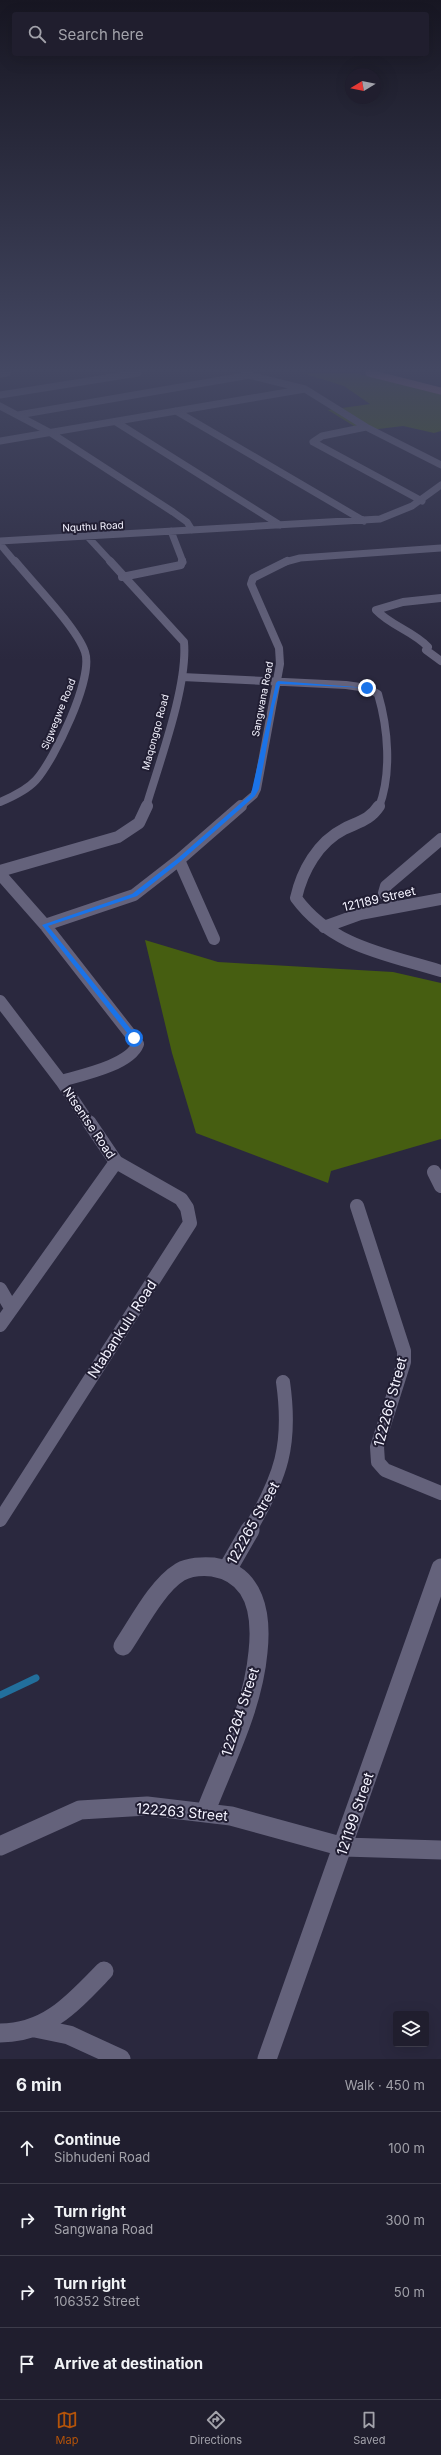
<!DOCTYPE html>
<html lang="en">
<head>
<meta charset="utf-8">
<style>
	:root { --surface:#201e2e; --page:#282736; --text:#f1f3f6; --muted:#a2a2aa; --line:#3d3c4a; --accent:#b45309 }
	body { margin:0; font-family:Inter,sans-serif; background:var(--page); color:var(--text) }
	.controls { position:absolute; right:12px; bottom:12px; display:grid; overflow:hidden; border-radius:4px; box-shadow:0 4px 16px #0002 }
	.controls button { width:36px; height:36px; display:grid; place-items:center; padding:0; border:0; border-bottom:1px solid var(--line); background:var(--surface); color:var(--text); font:20px sans-serif }
	.compass { position:absolute; left:345px; top:68px; width:36px; height:36px; border-radius:50%; background:var(--surface); box-shadow:0 4px 16px #0002; rotate:260deg }
	.stop { position:absolute; width:12px; height:12px; margin:-9px; border:3px solid #1a73e8; border-radius:50%; background:#fff }
	.stop.end { background:#1a73e8; border-color:#fff; box-shadow:0 1px 4px #0008 }
	.list { margin:0; padding:0; list-style:none }
	h2 { display:flex; justify-content:space-between; align-items:center; height:52px; margin:0; padding:0 16px; font-size:17px }
	h2 small { font-size:13px; font-weight:400; color:var(--muted) }
	.list li { display:grid; grid-template-columns:26px 1fr auto; gap:12px; align-items:center; box-sizing:border-box; height:72px; padding:0 16px; border-top:1px solid var(--line) }
	.list b { display:block; font-size:15px; white-space:nowrap }
	.list p { margin:0; font-size:13px; white-space:nowrap; color:var(--muted) }
	.list em { font-size:13px; font-style:normal; color:var(--muted) }
	.icon { flex:none; width:22px; height:22px; fill:none; stroke:currentColor; stroke-width:2; stroke-linecap:round; stroke-linejoin:round }
	.map { position:relative; flex:none; width:441px; height:2059px; overflow:hidden }
	.search { position:absolute; background:var(--surface); box-shadow:0 4px 16px #0002; left:12px; right:12px; top:12px; height:44px; display:flex; align-items:center; gap:10px; box-sizing:border-box; padding:0 14px; border-radius:4px; color:var(--muted); font-size:15px }
	.sheet { height:340px; background:var(--surface) }
	nav { display:flex; justify-content:space-around; align-items:center; box-sizing:border-box; height:56px; border-top:1px solid var(--line); background:var(--surface); font-size:11px; color:var(--muted) }
	nav a { display:grid; justify-items:center; gap:2px }
	nav .on { color:var(--accent) }
	.map>svg:first-child { display:block }
	.green { fill:#465e11 }
	.lines { fill:none; stroke-linecap:round; stroke-linejoin:round }
	.stream { stroke:#226f9c; stroke-width:7 }
	.street-far4 { stroke:#64627b; stroke-width:7 }
	.street-far3 { stroke:#64627b; stroke-width:8 }
	.street-far2 { stroke:#64627b; stroke-width:12 }
	.street-far1 { stroke:#64627b; stroke-width:14 }
	.street { stroke:#64627b; stroke-width:19 }
	.primary { stroke:#b67b89; stroke-width:7 }
	.route { fill:#1a73e8 }
	.labels { text-anchor:middle; stroke-width:4; stroke-linejoin:round; paint-order:stroke }
	.far-street-label { font-size:10px; fill:#f4f3ff; stroke:#211e33 }
	.street-label { font-size:12px; fill:#f4f3ff; stroke:#211e33 }
	.near-street-label { font-size:14px; fill:#f4f3ff; stroke:#211e33 }
</style>
</head>
<body>
<div class="map">
<svg width="441" height="2059" viewBox="0 0 441 2059">
	<rect width="100%" height="100%" fill="#2a283e"/>
	<path class="green" d="M303 373H355L441 394V431L434 433 403 426 362 431 328 410 370 404 344 386Z
		M145 940 218 962 393 972 441 983V1139L331 1171 328 1183 196 1133 172 1053Z"/>
	<g class="lines">
		<path class="stream" d="M0 1695 36 1678"/>
		<path class="street-far4" d="M0 374 7 373
			M244 374 305 389 366 427 441 465
			M0 395 138 373
			M0 406 51 433 173 512 187 522 192 530
			M176 411 364 521
			M18 415 250 375
			M116 422 280 525
			M366 427 322 436 313 442 422 501
			M0 441 305 389
			M171 531 183 562
			M87 536 111 562
			M0 541 380 519 412 506 441 485
			M0 544 15 562
			M285 562 300 558 441 548"/>
		<path class="street-far3" d="M110 561 184 642C188 686 159 763 146 807
			M122 577 181 565 182 561
			M441 598 403 602 376 610C391 626 413 631 428 647L426 650 441 661
			M182 677 346 685 367 688 378 694C388 728 392 773 379 807
			M0 802C12 797 27 790 36 780 54 760 94 678 85 652 77 628 33 583 15 561
			M240 807 254 795 257 789 280 664 279 648 251 584 253 578 287 561"/>
		<path class="street-far2" d="M379 806C370 820 358 822 344 829 318 842 302 871 296 898 332 947 386 954 441 971
			M179 860 214 939
			M0 871 118 837 139 823 147 806
			M0 874 45 925 138 1044C130 1065 82 1075 61 1081
			M395 907 384 893 386 886 441 839
			M45 925 134 895 179 860 241 806
			M324 927 360 914 441 899
			M0 1001 61 1081 89 1123"/>
		<path class="street-far1" d="M434 1172 441 1186
			M357 1206 404 1351V1362L377 1447 378 1462 385 1470 441 1493
			M0 1289 11 1308
			M0 1325 116 1162
			M0 1520 190 1223 187 1208 181 1199 116 1162 89 1122
			M249 1531C281 1477 292 1445 283 1382"/>
		<path class="street" d="M227 1570 250 1530
			M123 1646C138 1624 157 1586 180 1572 189 1567 203 1566 213 1567 256 1574 262 1615 258 1652 253 1708 225 1761 205 1813
			M0 1846 80 1810 147 1806 231 1816 344 1847 441 1850
			M35 2028 69 2035 121 2059
			M0 2033C47 2033 73 2003 104 1971
			M267 2059 441 1568"/>
		<path class="primary" d="M369 373 441 391"/>
	</g>
	<linearGradient id="sky" x2="0" y2="1"><stop stop-color="#171622"/><stop offset="0.56" stop-color="#444863"/><stop offset="1" stop-color="#444863" stop-opacity="0"/></linearGradient>
	<rect width="441" height="661" fill="url(#sky)"/>
	<path class="route" d="M278 681 369 688 280 684 274 707 259 789 255 796 181 861 137 896 48 926 138 1038 132 1039 42 925 132 894 177 859 251 794 276 683Z"/>
	<g class="labels">
		<g class="far-street-label">
			<text transform="translate(93 526) rotate(-3)" y="4">Nquthu Road</text>
			<text transform="translate(262 699) rotate(-79)" y="4">Sangwana Road</text>
			<text transform="translate(58 714) rotate(-68)" y="4">Sigwegwe Road</text>
			<text transform="translate(155 732) rotate(-75)" y="4">Maqongqo Road</text>
		</g>
		<g class="street-label">
			<text transform="translate(379 899) rotate(-13)" y="4">121189 Street</text>
			<text transform="translate(89 1123) rotate(56)" y="4">Ntsentse Road</text>
		</g>
		<g class="near-street-label">
			<text transform="translate(122 1329) rotate(-57)" y="5">Ntabankulu Road</text>
			<text transform="translate(390 1402) rotate(-75)" y="5">122266 Street</text>
			<text transform="translate(253 1523) rotate(-61)" y="5">122265 Street</text>
			<text transform="translate(240 1712) rotate(-72)" y="5">122264 Street</text>
			<text transform="translate(182 1812) rotate(5)" y="5">122263 Street</text>
			<text transform="translate(355 1814) rotate(-71)" y="5">121199 Street</text>
		</g>
	</g>
</svg>
<div class="controls">
<button><svg class="icon" aria-label="layers" viewBox="0 0 24 24"><path d="M12 4l9 5-9 5-9-5zM3 14l9 5 9-5"/></svg></button>
</div>
<svg class="compass" viewBox="-18 -18 36 36"><path d="M0-13l5 13h-10z" fill="#e53935"/><path d="M0 13l5-13h-10z" fill="#a2a2aa"/></svg>
<div class="stop" style="left:134px;top:1038px"></div>
<div class="stop end" style="left:367px;top:688px"></div>
<div class="search"><svg class="icon" aria-label="search" viewBox="0 0 24 24"><circle cx="10" cy="10" r="6"/><path d="M15 15l6 6"/></svg>Search here</div>
</div>
<section class="sheet">
<h2>6 min<small>Walk · 450 m</small></h2>
<ul class="list">
<li><svg class="icon" aria-label="ahead" viewBox="0 0 24 24"><path d="M12 20V5M6 11l6-6 6 6"/></svg><div><b>Continue</b><p>Sibhudeni Road</p></div><em>100 m</em></li>
<li><svg class="icon" aria-label="right" viewBox="0 0 24 24"><path d="M7 20v-9h11M14 6l5 5-5 5"/></svg><div><b>Turn right</b><p>Sangwana Road</p></div><em>300 m</em></li>
<li><svg class="icon" aria-label="right" viewBox="0 0 24 24"><path d="M7 20v-9h11M14 6l5 5-5 5"/></svg><div><b>Turn right</b><p>106352 Street</p></div><em>50 m</em></li>
<li><svg class="icon" aria-label="arrive" viewBox="0 0 24 24"><path d="M6 21V4h12l-3 4 3 4H6"/></svg><div><b>Arrive at destination</b></div></li>
</ul>
</section>
<nav>
<a class="on"><svg class="icon" aria-label="map" viewBox="0 0 24 24"><path d="M3 6l6-2 6 2 6-2v14l-6 2-6-2-6 2zM9 4v14M15 6v14"/></svg>Map</a>
<a><svg class="icon" aria-label="directions" viewBox="0 0 24 24"><path d="M12 3l9 9-9 9-9-9zM9 14v-3h6M13 9l2 2-2 2"/></svg>Directions</a>
<a><svg class="icon" aria-label="saved" viewBox="0 0 24 24"><path d="M7 4h10v16l-5-4-5 4z"/></svg>Saved</a>
</nav>
</body>
</html>
